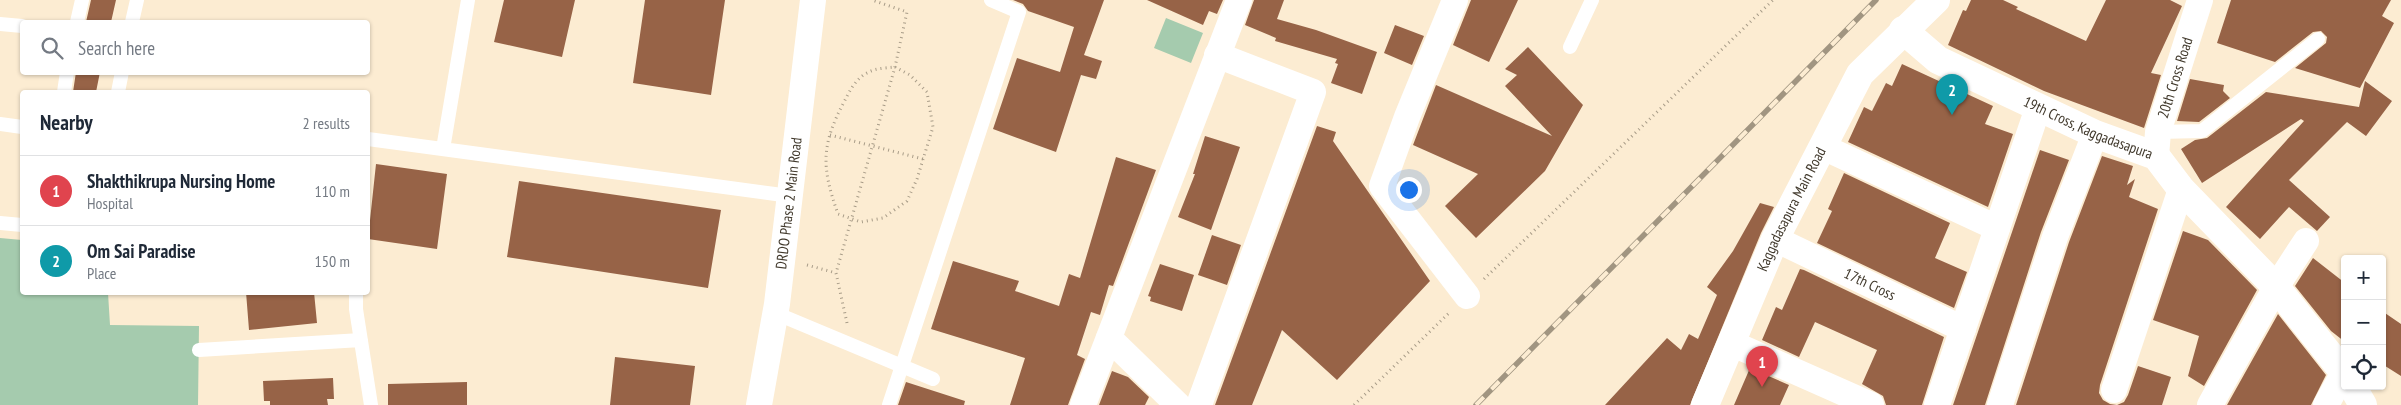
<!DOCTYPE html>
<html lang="en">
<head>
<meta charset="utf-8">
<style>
	:root { --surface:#fff; --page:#f6f6f7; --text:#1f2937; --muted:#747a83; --line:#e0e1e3; --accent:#2563eb }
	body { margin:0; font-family:"PT Sans Narrow",sans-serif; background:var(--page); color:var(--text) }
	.controls { position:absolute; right:15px; bottom:15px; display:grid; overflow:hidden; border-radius:5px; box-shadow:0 1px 4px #0004 }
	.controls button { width:45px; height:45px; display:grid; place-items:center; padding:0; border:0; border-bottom:1px solid var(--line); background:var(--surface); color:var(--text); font:25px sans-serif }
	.you { position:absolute; left:1408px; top:189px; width:18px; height:18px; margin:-12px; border:4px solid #fff; border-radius:50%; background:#1a73e8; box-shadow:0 0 0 8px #1a73e833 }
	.badge { display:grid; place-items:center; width:32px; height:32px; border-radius:50%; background:var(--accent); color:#fff; font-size:16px; font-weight:700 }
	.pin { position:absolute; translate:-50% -41px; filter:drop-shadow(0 1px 2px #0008) }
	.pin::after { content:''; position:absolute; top:26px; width:18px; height:15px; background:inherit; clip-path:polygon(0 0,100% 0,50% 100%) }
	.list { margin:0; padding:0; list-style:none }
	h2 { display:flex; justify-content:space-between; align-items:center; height:65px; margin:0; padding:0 20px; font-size:21px }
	h2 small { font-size:16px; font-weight:400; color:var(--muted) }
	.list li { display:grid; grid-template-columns:32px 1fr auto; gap:15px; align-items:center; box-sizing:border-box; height:70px; padding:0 20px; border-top:1px solid var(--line) }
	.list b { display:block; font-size:19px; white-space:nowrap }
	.list p { margin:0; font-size:16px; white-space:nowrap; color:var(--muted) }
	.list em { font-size:16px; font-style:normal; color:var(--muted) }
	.icon { flex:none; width:28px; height:28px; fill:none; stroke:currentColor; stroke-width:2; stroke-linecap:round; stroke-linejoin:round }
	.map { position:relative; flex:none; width:2401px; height:405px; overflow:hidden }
	.search { position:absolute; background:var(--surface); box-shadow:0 1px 4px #0004; left:20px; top:20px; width:350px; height:55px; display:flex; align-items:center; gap:12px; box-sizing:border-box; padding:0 18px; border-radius:5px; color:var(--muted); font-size:19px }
	.panel { position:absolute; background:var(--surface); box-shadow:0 1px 4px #0004; left:20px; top:90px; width:350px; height:205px; border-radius:5px }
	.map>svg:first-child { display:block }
	.green { fill:#a5cbae }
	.building { fill:#976347 }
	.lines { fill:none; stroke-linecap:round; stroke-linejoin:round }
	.path { stroke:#a89c88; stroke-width:3; stroke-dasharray:1 4; stroke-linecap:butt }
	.service { stroke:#fff; stroke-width:14 }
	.minor { stroke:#fff; stroke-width:26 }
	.tertiary { stroke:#fff; stroke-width:28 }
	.secondary { stroke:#fff; stroke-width:28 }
	.rail-casing { stroke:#a19581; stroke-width:5.5 }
	.rail { stroke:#fcecd2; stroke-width:4; stroke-dasharray:11; stroke-linecap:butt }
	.labels { text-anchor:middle; stroke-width:5; stroke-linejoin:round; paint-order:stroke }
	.street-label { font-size:15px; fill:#41392c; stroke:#fcecd2 }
</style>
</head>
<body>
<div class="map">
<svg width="2401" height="405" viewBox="0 0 2401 405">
	<rect width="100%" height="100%" fill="#fcecd2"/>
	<path class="green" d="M1166 18 1203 33 1191 63 1154 48Z
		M0 238 22 240V292L108 293 110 325 199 326 198 405H0Z"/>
	<path class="building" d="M91 0H116L111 22H86Z
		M504 0H575L562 57 494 42Z
		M645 0H725L711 95 633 83Z
		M1013 0H1104L1084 55 1102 61 1096 79 1081 75 1056 152 993 129 1017 58 1060 72 1074 27 1028 11 1023 4Z
		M1147 0H1223L1217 14 1209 11 1203 25Z
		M1254 0H1284L1277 19 1316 30 1377 52 1362 94 1331 83 1338 64 1335 63 1337 59 1275 41 1276 38 1245 25Z
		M1471 0H1518L1489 62 1453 45Z
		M1971 0H2003L2018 7 2016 9 2086 41 2106 0H2170L2182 6 2151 73 2161 75 2144 128 2044 91 1948 45 1963 10 1966 11Z
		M2231 0H2391L2382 16 2394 23 2360 88 2295 68 2326 43 2327 37 2321 31 2313 32 2275 62 2217 43Z
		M1395 25 1424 36 1412 65 1384 53Z
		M1528 47 1583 105 1545 171 1476 238 1445 206 1478 174 1413 145 1436 85 1552 136 1505 86 1517 75 1505 69Z
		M1902 64 1993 106 1985 124 2013 134 1988 207 1848 142 1864 107 1872 111 1886 83 1892 86Z
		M76 72H100L96 92H73Z
		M2190 79 2224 85 2223 91 2230 98 2199 122 2177 121Z
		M2365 81 2392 101 2366 136 2347 122 2289 180 2330 217 2317 231 2289 207 2260 239 2226 207 2304 121 2301 119 2202 183 2181 149 2195 140 2207 138 2266 92 2359 107Z
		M1317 126 1336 132 1333 141 1430 281 1337 380 1282 330 1252 405H1215Z
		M1205 136 1240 147 1211 230 1178 217 1195 174H1193Z
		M2040 150 2069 160 2041 232 1985 405H1953Z
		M2102 156 2133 166 2127 185 2135 179 2129 197 2158 209 2100 385 2099 393 2103 400 2110 404 2117 405 2124 402 2128 395 2138 366 2171 377 2162 405H2016L2069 242Z
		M1116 157 1156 170 1113 286 1109 285 1100 315 1091 312 1077 355 1085 359 1068 405H1010L1025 358 931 329 953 261 1019 281 1015 291 1059 306 1069 274 1080 278Z
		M376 164 447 174 437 249 368 239Z
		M1844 173 1950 223 1935 258 1967 272 1954 308 1817 243 1832 211 1828 209Z
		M519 181 721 210 708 288 507 257Z
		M1760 203 1774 207 1761 233 1690 405H1605L1667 338 1681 350 1689 334 1698 339 1717 295 1707 287 1733 251Z
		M2183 231 2208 240 2257 290 2204 386 2188 376 2199 336 2153 320Z
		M1212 235 1241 245 1227 285 1198 275Z
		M2313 258 2345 283V342L2331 331 2295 286Z
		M1160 264 1194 275 1182 311 1150 301 1151 297 1148 296Z
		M1800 269 1804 270 1944 337 1922 405H1886L1883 396 1862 384 1877 350 1815 322 1799 357 1762 340 1776 307 1782 310Z
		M246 292H314L317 323 249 330Z
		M2382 311 2401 324V376L2382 364Z
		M2278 314 2326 375 2311 405H2227Z
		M615 357 695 366 690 405H610Z
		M1750 368 1789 385 1780 405H1734Z
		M1112 371 1128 377 1149 397 1145 405H1099Z
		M333 378 334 399H327L328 405H270V401H264L263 381Z
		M467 382V405H388V384Z
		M906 382 965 401 964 405H898Z"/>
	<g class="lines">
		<path class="path" d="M895 67 910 75 927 92 933 127 917 179 907 201 883 218 861 222 838 214C821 166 821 145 845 100 850 90 857 77 869 72 876 68 887 68 895 67Z
			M830 135 923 159
			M807 265 836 273
			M1484 279 1773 0
			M847 323 836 273 895 67 907 12 872 0
			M1354 405 1449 313"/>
		<path class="service" d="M77 22 82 0
			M132 22 137 0
			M0 24 22 26
			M1570 47 1592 0
			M64 92 67 72
			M118 92 122 72
			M0 124 22 127
			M2158 132 2202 131 2318 39
			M368 139 790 196
			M443 149 468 0
			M0 223 22 225
			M356 292V309L371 405
			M775 313 933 379
			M199 350 361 340
			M889 405 1019 12 991 0"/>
		<g class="minor">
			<path d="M1455 0 1407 117 1382 186 1467 296"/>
			<path d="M1823 147 1997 228"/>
			<path id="s1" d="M2156 156 2158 132 2200 0"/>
			<path id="s2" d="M1775 239 1963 329"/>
			<path d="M1109 338 1178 405"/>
			<path d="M1731 343 1871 405"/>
			<path d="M2114 390 2181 189"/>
			<path id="s3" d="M759 405 777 304 813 0"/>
			<path d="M1083 405 1239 0"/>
			<path d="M1199 405 1313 92 1217 55"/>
			<path d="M1937 405 2038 108"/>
			<path d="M2000 405 2055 237 2095 134"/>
			<path d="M2210 405 2276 287 2306 241"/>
			<path d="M2326 405 2344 372"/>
		</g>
		<g class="tertiary">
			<path id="s4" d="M1903 30 1938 60 2095 134 2156 156 2181 189 2276 287 2345 374"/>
			<path d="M2352 386 2363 405"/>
		</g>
		<path class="secondary" id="s5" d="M1705 405 1775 239 1860 74 1936 0"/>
		<defs>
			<path id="rail" d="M1476 405 1876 0"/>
		</defs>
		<use href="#rail" class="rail-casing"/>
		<use href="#rail" class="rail"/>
	</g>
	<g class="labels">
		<g class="street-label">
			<text dy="5" stroke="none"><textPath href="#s1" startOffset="81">20th Cross Road</textPath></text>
			<text dy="5" stroke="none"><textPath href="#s4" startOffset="211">19th Cross, Kaggadasapura</textPath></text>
			<text dy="5" stroke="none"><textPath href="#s3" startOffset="204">DRDO Phase 2 Main Road</textPath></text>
			<text dy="5" stroke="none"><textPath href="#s5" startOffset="214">Kaggadasapura Main Road</textPath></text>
			<text dy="5" stroke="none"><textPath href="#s2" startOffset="105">17th Cross</textPath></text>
		</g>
	</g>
</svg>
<div class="controls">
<button>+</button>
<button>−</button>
<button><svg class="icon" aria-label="locate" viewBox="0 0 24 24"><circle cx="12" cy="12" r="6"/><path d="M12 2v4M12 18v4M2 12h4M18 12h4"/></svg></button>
</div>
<div class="you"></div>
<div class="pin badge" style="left:1762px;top:387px;background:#e0444e">1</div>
<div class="pin badge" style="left:1952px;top:115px;background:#0f9aa8">2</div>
<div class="search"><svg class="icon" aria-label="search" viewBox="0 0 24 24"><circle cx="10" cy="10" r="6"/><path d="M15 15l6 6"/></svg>Search here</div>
<section class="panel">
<h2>Nearby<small>2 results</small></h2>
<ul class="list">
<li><span class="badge" style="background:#e0444e">1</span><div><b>Shakthikrupa Nursing Home</b><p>Hospital</p></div><em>110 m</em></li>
<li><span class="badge" style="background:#0f9aa8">2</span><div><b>Om Sai Paradise</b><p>Place</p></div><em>150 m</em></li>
</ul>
</section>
</div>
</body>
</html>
